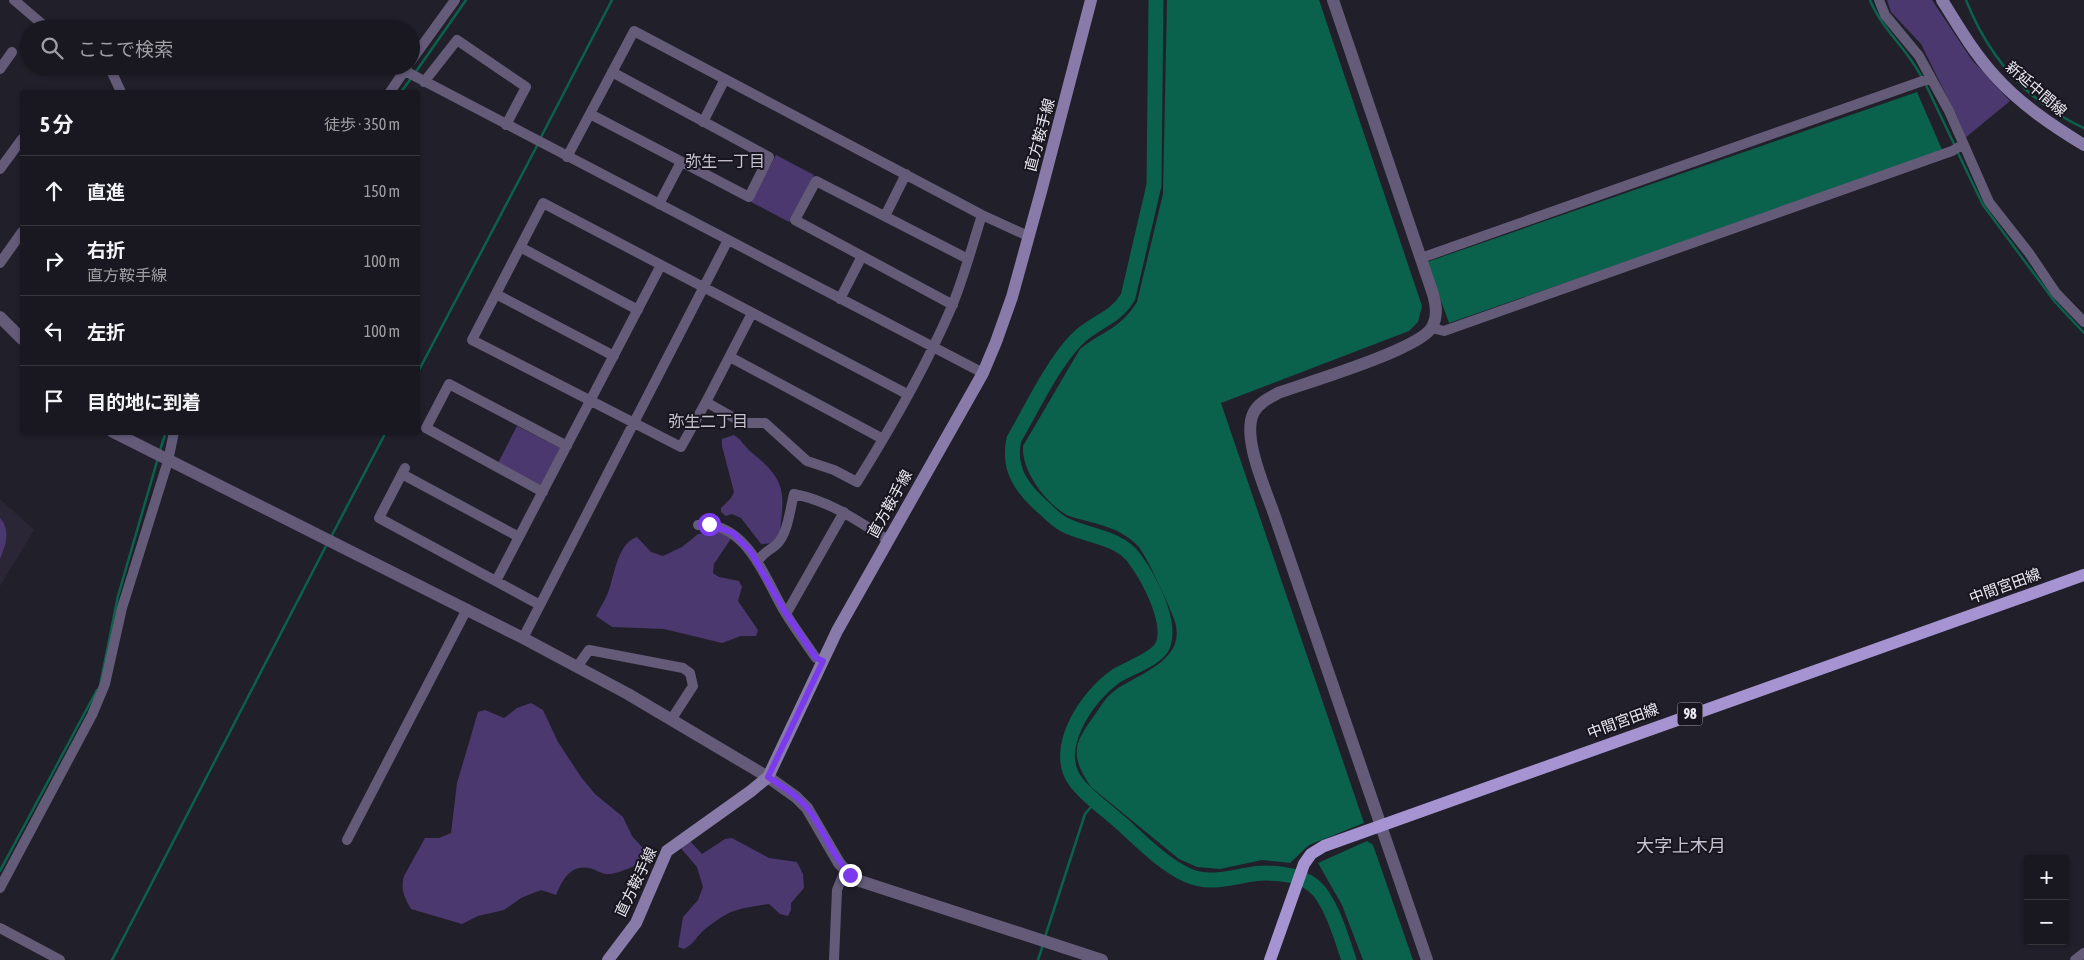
<!DOCTYPE html>
<html lang="ja">
<head>
<meta charset="utf-8">
<style>
	:root { --surface:#19171f; --page:#222028; --text:#f1f3f6; --muted:#9f9fa4; --line:#37363d }
	body { margin:0; font-family:"Asap Condensed","Noto Sans JP",sans-serif; background:var(--page); color:var(--text) }
	.controls { position:absolute; right:15px; bottom:15px; display:grid; overflow:hidden; border-radius:5px; box-shadow:0 1px 4px #0004 }
	.controls button { width:45px; height:45px; display:grid; place-items:center; padding:0; border:0; border-bottom:1px solid var(--line); background:var(--surface); color:var(--text); font:25px sans-serif }
	.stop { position:absolute; width:15px; height:15px; margin:-11px; border:4px solid #7c3aed; border-radius:50%; background:#fff }
	.stop.end { background:#7c3aed; border-color:#fff; box-shadow:0 1px 5px #0008 }
	.list { margin:0; padding:0; list-style:none }
	h2 { display:flex; justify-content:space-between; align-items:center; height:65px; margin:0; padding:0 20px; font-size:21px }
	h2 small { font-size:16px; font-weight:400; color:var(--muted) }
	.list li { display:grid; grid-template-columns:32px 1fr auto; gap:15px; align-items:center; box-sizing:border-box; height:70px; padding:0 20px; border-top:1px solid var(--line) }
	.list b { display:block; font-size:19px; white-space:nowrap }
	.list p { margin:0; font-size:16px; white-space:nowrap; color:var(--muted) }
	.list em { font-size:16px; font-style:normal; color:var(--muted) }
	.icon { flex:none; width:28px; height:28px; fill:none; stroke:currentColor; stroke-width:2; stroke-linecap:round; stroke-linejoin:round }
	.map { position:relative; flex:none; width:2084px; height:960px; overflow:hidden }
	.search { position:absolute; background:var(--surface); box-shadow:0 1px 4px #0004; left:20px; top:20px; width:400px; height:55px; display:flex; align-items:center; gap:12px; box-sizing:border-box; padding:0 18px; border-radius:28px; color:var(--muted); font-size:19px }
	.panel { position:absolute; background:var(--surface); box-shadow:0 1px 4px #0004; left:20px; top:90px; width:400px; height:345px; border-radius:5px }
	.map>svg:first-child { display:block }
	.built { fill:#2b2636 }
	.green { fill:#4a386f }
	.water { fill:#0a614c }
	.lines { fill:none; stroke-linecap:round; stroke-linejoin:round }
	.stream { stroke:#0a614c; stroke-width:2.5 }
	.river { stroke:#0a614c; stroke-width:15 }
	.minor { stroke:#635b78; stroke-width:10 }
	.tertiary { stroke:#635b78; stroke-width:12 }
	.secondary { stroke:#887baa; stroke-width:12 }
	.primary { stroke:#a594d1; stroke-width:12 }
	.route { stroke:#7c3aed; stroke-width:6 }
	.labels { text-anchor:middle; stroke-width:4; stroke-linejoin:round; paint-order:stroke }
	.shield { fill:#18151f; stroke:#aba9b1; stroke-width:1 }
	.shield-label { font-size:14px; font-weight:bold; fill:#eae8f0 }
	.street-label { font-size:15px; fill:#eae8f0; stroke:#18151f }
	.neighbourhood-label { font-size:16px; fill:#c6c3d1; stroke:#18151f }
	.quarter-label { font-size:18px; fill:#c6c3d1; stroke:#18151f }
</style>
</head>
<body>
<div class="map">
<svg width="2084" height="960" viewBox="0 0 2084 960">
	<rect width="100%" height="100%" fill="#211f29"/>
	<path class="built" d="M0 499 34 530 0 586Z"/>
	<path class="green" d="M1887 0H1932L1972 60 2010 101 1965 138 1958 119 1921 44 1891 12Z
		M776 155 814 175 789 222 751 202Z
		M517 426 560 448 541 485 498 463Z
		M734 435C741 439 745 447 751 452 789 482 784 494 779 539L774 543 761 544 741 518 732 514 726 516 721 512V508L731 498 734 492 722 446V439Z
		M0 518C11 530 6 545 0 559Z
		M719 531 732 537 714 564 713 573 719 577 739 581 742 587 738 601 758 630 756 636H741L722 643 664 629 612 627 596 616C599 609 604 602 607 595 615 577 616 544 637 537L651 552 663 556 682 547 698 534Z
		M531 703 543 710 558 742 581 777 595 794 623 817 632 836 650 856C643 863 617 875 607 874 601 874 595 869 589 868 570 864 562 881 556 895L541 890 521 898 504 910 478 916 462 924 411 909C405 899 400 889 404 876L425 838H439L451 833 457 783 478 712 485 710 504 718 517 708Z
		M732 838 769 858 797 862 803 874 804 888 791 903V910L788 916 780 914 769 904C736 909 730 909 704 930 696 937 694 944 684 949L678 947 683 917 698 900 703 887 697 867 680 847 688 839 702 854 725 839Z"/>
	<path class="water" d="M1167 0H1319L1422 306 1418 322 1409 331 1221 403 1364 823 1309 845 1290 863 1262 860 1220 869 1197 867 1179 859 1091 787C1070 756 1073 744 1094 716 1099 709 1105 698 1113 692 1138 673 1189 661 1174 619 1170 607 1145 552 1137 545 1122 530 1103 525 1083 520 1077 518 1070 517 1065 514 1045 502 1021 470 1023 446L1080 349C1104 330 1119 330 1137 302L1163 194Z
		M1917 92 1943 152 1449 323 1427 262Z
		M1367 841 1373 845 1413 960H1363L1342 905 1318 863Z"/>
	<g class="lines">
		<path class="stream" d="M1870 0C1882 30 1908 49 1922 78
			M1966 0C1989 58 2027 102 2084 128
			M415 73 466 0
			M1925 83 1955 146
			M401 92 412 77
			M540 139 612 0
			M1957 151 1983 205 2055 302 2084 333
			M418 372 538 144
			M160 450 166 432
			M331 537 386 432
			M100 685 118 596 158 458
			M0 871 97 690
			M1045 937 1085 814 1096 801
			M112 960 327 544
			M1038 960 1043 945"/>
		<path class="river" d="M1156 0 1154 185 1128 297C1113 321 1094 321 1076 340 1050 368 1033 407 1014 439 1007 470 1023 490 1045 509 1051 515 1057 521 1065 525 1087 536 1119 537 1134 558 1149 578 1172 621 1163 645 1158 659 1128 668 1116 676 1087 696 1051 749 1076 782 1088 798 1107 810 1122 824 1142 842 1162 863 1187 875 1206 884 1227 879 1247 875 1266 871 1299 873 1314 886 1331 900 1342 940 1349 960"/>
		<path class="minor" d="M14 0 48 29
			M1879 0 1885 15 1919 56 1949 111 1989 202 2029 253 2056 293 2084 322
			M411 61 455 0
			M109 66 121 92
			M0 69 12 52
			M405 71 983 373
			M424 82 457 40 526 87 506 125
			M390 92 407 67
			M590 114 749 197 769 157 612 72
			M703 122 725 79
			M567 157 634 31 982 215 1028 236
			M0 169 22 139
			M659 204 681 162
			M885 216 906 174
			M520 247 638 310
			M1421 258 1931 78
			M0 263 22 232
			M496 294 614 356
			M840 299 862 256
			M953 305 795 220 816 181 968 259
			M1432 328 1444 331 1952 151 1962 145
			M730 357 883 439
			M907 394 543 203 472 340 681 447 706 402 743 423H765L807 461 834 470 857 482C892 426 926 367 952 306 964 277 972 246 982 215
			M706 402 752 313
			M405 468 379 518 540 605
			M402 474 519 537
			M543 492 426 428 449 384 567 446
			M698 525C745 520 764 576 783 609 793 626 805 642 816 658L823 661
			M757 562C764 551 770 551 777 544 788 533 790 509 794 494 830 501 858 521 888 540
			M496 581 661 265
			M786 614 844 512
			M523 638 728 240
			M577 667 589 650 683 668 690 673 693 686 671 720
			M347 840 467 609
			M0 888 92 715 105 684 122 608 168 461 174 432
			M0 928 60 960
			M834 960 837 890 845 870
			M2075 960 2084 953"/>
		<path class="tertiary" d="M1333 0 1433 294C1436 305 1438 316 1432 327 1421 349 1306 383 1278 393 1269 398 1259 403 1254 412 1241 435 1265 488 1273 511L1427 960
			M0 317 22 339
			M113 432 523 638 628 694 768 777 796 797 807 808 839 863 850 875 860 881 1102 960"/>
		<path class="secondary" d="M1942 0C1958 26 1974 53 1995 76 2020 104 2053 126 2084 145
			M608 960 636 923 667 851 751 791 768 777 837 631 983 373 996 342 1012 297 1042 188 1091 0"/>
		<path class="primary" d="M1270 960 1304 864 1311 854 1324 846 2084 575"/>
	</g>
	<g class="lines">
		<path class="route" d="M709 524 733 533 751 552 784 610 816 658 823 661 768 777C782 786 797 795 808 809 824 830 832 856 850 875"/>
	</g>
	<g class="labels">
		<rect class="shield" x="1677.5" y="702.5" width="25" height="23" rx="4"/>
		<g class="shield-label">
			<text x="1690" y="719">98</text>
		</g>
		<g class="street-label">
			<text transform="translate(2036 89) rotate(41)" y="5">新延中間線</text>
			<text transform="translate(1040 135) rotate(-75)" y="5">直方鞍手線</text>
			<text transform="translate(890 504) rotate(-61)" y="5">直方鞍手線</text>
			<text transform="translate(2005 586) rotate(-20)" y="5">中間宮田線</text>
			<text transform="translate(1623 721) rotate(-20)" y="5">中間宮田線</text>
			<text transform="translate(636 882) rotate(-64)" y="5">直方鞍手線</text>
		</g>
		<g class="neighbourhood-label">
			<text x="725" y="167">弥生一丁目</text>
			<text x="708" y="427">弥生二丁目</text>
		</g>
		<g class="quarter-label">
			<text x="1681" y="852">大字上木月</text>
		</g>
	</g>
</svg>
<div class="controls">
<button>+</button>
<button>−</button>
</div>
<div class="stop" style="left:709px;top:524px"></div>
<div class="stop end" style="left:850px;top:875px"></div>
<div class="search"><svg class="icon" aria-label="search" viewBox="0 0 24 24"><circle cx="10" cy="10" r="6"/><path d="M15 15l6 6"/></svg>ここで検索</div>
<section class="panel">
<h2>5 分<small>徒歩 · 350 m</small></h2>
<ul class="list">
<li><svg class="icon" aria-label="ahead" viewBox="0 0 24 24"><path d="M12 20V5M6 11l6-6 6 6"/></svg><div><b>直進</b></div><em>150 m</em></li>
<li><svg class="icon" aria-label="right" viewBox="0 0 24 24"><path d="M7 20v-9h11M14 6l5 5-5 5"/></svg><div><b>右折</b><p>直方鞍手線</p></div><em>100 m</em></li>
<li><svg class="icon" aria-label="left" viewBox="0 0 24 24"><path d="M17 20v-9H6M10 6l-5 5 5 5"/></svg><div><b>左折</b></div><em>100 m</em></li>
<li><svg class="icon" aria-label="arrive" viewBox="0 0 24 24"><path d="M6 21V4h12l-3 4 3 4H6"/></svg><div><b>目的地に到着</b></div></li>
</ul>
</section>
</div>
</body>
</html>
